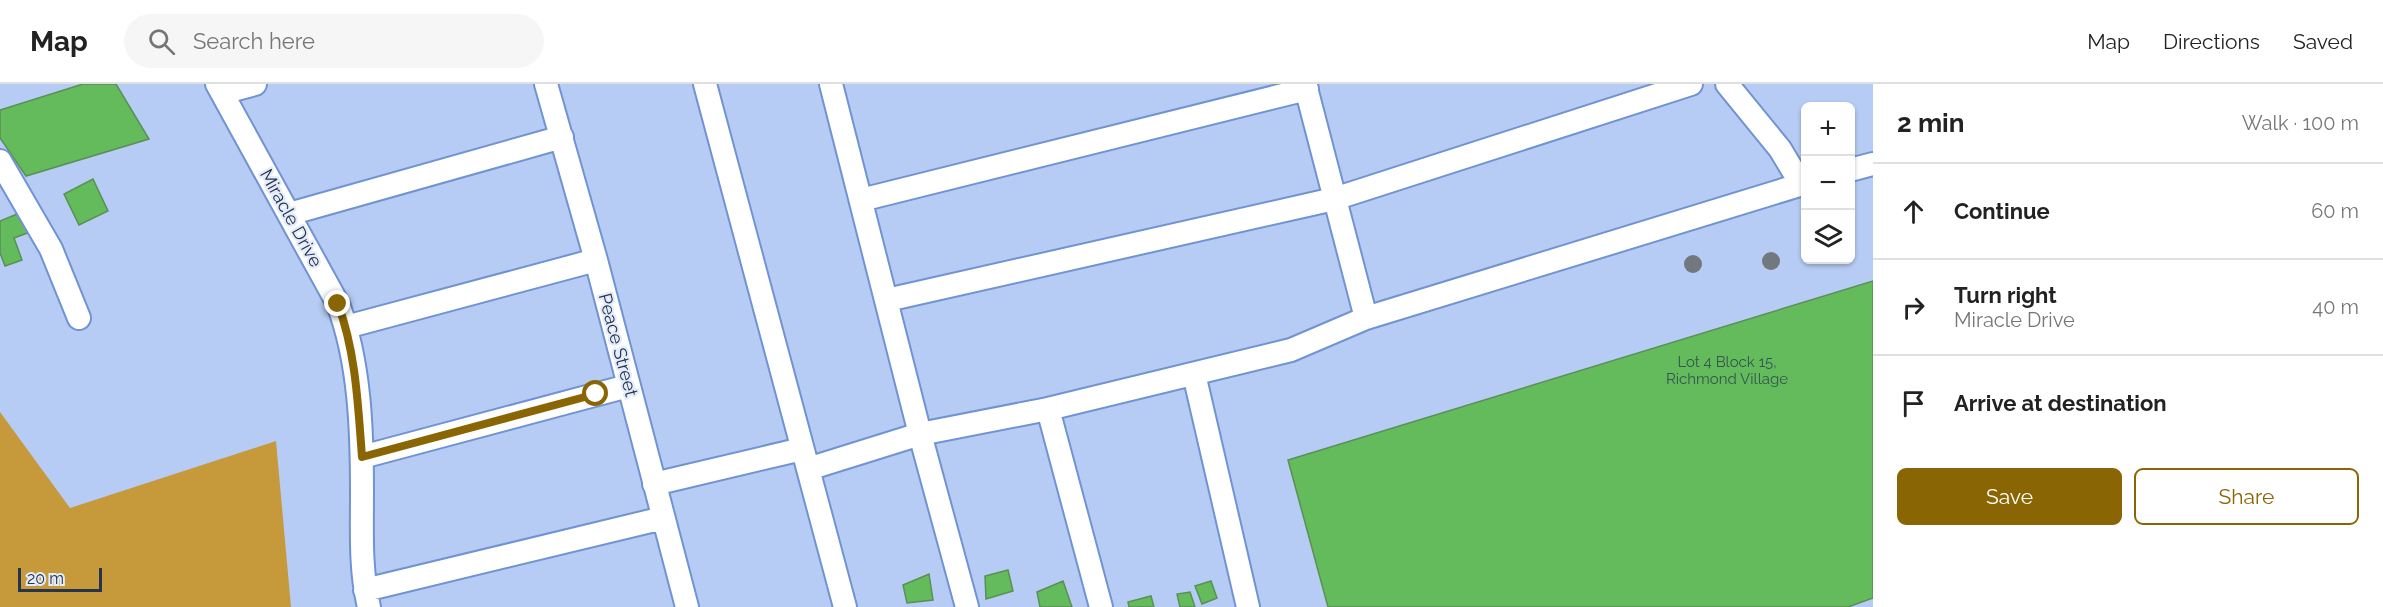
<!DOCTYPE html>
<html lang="en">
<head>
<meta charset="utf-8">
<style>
	:root { --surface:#fff; --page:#f6f6f6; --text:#222; --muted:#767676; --line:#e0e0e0; --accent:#8a6504 }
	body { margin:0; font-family:Raleway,sans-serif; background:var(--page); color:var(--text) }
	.controls { position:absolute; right:18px; top:18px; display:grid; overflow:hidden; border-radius:9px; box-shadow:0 2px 4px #0004 }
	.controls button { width:54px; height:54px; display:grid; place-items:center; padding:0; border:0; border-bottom:2px solid var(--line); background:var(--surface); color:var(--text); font:30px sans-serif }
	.scale { position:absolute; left:18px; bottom:15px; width:84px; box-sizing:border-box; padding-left:6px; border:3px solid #26344e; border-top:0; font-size:16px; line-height:21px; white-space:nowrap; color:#26344e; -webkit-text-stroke:4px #e4ecfa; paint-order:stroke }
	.stop { position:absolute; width:18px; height:18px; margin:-14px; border:4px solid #8a6504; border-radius:50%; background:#fff }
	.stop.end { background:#8a6504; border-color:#fff; box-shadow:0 2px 6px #0008 }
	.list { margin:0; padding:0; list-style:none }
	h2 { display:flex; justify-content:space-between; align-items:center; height:78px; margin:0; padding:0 24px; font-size:26px }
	h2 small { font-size:20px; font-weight:400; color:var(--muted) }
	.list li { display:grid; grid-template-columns:39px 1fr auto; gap:18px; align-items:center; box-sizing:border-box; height:96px; padding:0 24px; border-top:2px solid var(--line) }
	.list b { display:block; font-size:22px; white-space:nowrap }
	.list p { margin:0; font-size:20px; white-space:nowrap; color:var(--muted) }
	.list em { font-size:20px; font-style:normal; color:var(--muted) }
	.actions { display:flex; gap:12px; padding:18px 24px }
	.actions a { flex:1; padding:14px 0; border:2px solid var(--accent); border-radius:9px; text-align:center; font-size:21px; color:var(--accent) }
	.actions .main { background:var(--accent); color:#fff }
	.icon { flex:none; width:33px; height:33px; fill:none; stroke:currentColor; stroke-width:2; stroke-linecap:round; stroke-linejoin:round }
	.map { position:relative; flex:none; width:1873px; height:523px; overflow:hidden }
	header { display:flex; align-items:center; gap:36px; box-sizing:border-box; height:84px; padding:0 30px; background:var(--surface); border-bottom:2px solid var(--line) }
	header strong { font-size:28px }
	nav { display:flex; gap:33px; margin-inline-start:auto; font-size:21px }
	.search { width:420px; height:54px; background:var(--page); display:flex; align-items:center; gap:15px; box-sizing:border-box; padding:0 21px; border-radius:33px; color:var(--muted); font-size:22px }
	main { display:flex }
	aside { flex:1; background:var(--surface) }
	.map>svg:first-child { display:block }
	.green { fill:#c6993b }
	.building { fill:#63bb5c; stroke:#5a8f55; stroke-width:1.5 }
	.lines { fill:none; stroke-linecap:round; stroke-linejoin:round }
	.street-casing { stroke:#7093d2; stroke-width:26 }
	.street { stroke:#fff; stroke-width:22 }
	.tree { fill:#73777e }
	.route { stroke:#8a6504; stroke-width:8 }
	.labels { text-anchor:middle; stroke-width:4.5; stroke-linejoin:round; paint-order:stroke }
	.number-label { font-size:15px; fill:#355652 }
	.street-label { font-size:18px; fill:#26344e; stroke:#e4ecfa }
</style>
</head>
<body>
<header>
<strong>Map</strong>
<div class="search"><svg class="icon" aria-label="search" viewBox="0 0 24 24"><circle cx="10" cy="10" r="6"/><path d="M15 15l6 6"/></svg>Search here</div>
<nav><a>Map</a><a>Directions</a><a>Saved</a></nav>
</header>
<main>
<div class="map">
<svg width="1873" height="523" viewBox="0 0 1873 523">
	<rect width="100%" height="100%" fill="#b6ccf4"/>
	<path class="green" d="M0 328 70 424 276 357 291 523H0Z"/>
	<path class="building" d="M83 0H116L149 55 26 92 0 54V26Z
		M93 95 108 127 79 141 64 110Z
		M22 128 30 148 14 154 22 176 5 182 0 169V137Z
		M1873 197V514L1848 523H1328L1288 376Z
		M1008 486 1013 507 986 515 985 492Z
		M929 490 933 516 907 519 903 501Z
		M1063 497 1072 523H1040L1037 508Z
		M1211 497 1217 514 1202 520 1195 502Z
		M1190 508 1195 523H1180L1177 510Z
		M1151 512 1154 523H1129L1128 518Z"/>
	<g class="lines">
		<defs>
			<path id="street" d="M217 0 338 220C360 279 362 346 362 409 362 447 360 486 369 523
				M546 0 596 176 687 523
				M705 0 845 523
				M831 0 920 350 967 523
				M1305 0 1366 234
				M1727 0 1780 65 1801 100
				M222 9 255 0
				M0 77 51 165 79 234
				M1850 86 1873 80
				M861 116 1307 5
				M289 130 562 53
				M887 216 1334 115 1691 0
				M346 243 596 176
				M1194 290 1248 523
				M1048 325 1101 523
				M362 373 628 302
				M808 385 920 350 1048 325 1291 266 1366 234 1806 99
				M654 400 802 365
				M365 506 663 434"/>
		</defs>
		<use href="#street" class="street-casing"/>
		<use href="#street" class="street"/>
	</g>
	<g class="tree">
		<circle cx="1771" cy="177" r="9"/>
		<circle cx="1693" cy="180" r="9"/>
	</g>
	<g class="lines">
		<path class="route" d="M338 220C356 269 358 321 362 373L596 310"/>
	</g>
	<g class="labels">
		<g class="number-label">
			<text x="1727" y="283">Lot 4 Block 15,<tspan x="1727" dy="17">Richmond Village</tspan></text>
		</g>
		<g class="street-label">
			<text transform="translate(291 134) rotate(61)" y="6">Miracle Drive</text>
			<text transform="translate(618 261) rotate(75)" y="6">Peace Street</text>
		</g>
	</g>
</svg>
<div class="controls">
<button>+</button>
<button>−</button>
<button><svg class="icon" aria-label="layers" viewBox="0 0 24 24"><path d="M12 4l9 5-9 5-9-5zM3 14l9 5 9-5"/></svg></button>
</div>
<div class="scale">20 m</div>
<div class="stop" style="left:596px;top:310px"></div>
<div class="stop end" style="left:338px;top:220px"></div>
</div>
<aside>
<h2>2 min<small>Walk · 100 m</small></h2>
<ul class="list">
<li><svg class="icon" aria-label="ahead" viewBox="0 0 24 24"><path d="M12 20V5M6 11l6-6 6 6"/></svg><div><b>Continue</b></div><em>60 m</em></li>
<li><svg class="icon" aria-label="right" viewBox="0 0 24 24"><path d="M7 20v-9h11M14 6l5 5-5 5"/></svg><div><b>Turn right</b><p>Miracle Drive</p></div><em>40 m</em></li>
<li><svg class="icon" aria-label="arrive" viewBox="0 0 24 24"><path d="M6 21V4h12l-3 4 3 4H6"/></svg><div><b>Arrive at destination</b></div></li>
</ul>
<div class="actions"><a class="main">Save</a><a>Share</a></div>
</aside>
</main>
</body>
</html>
